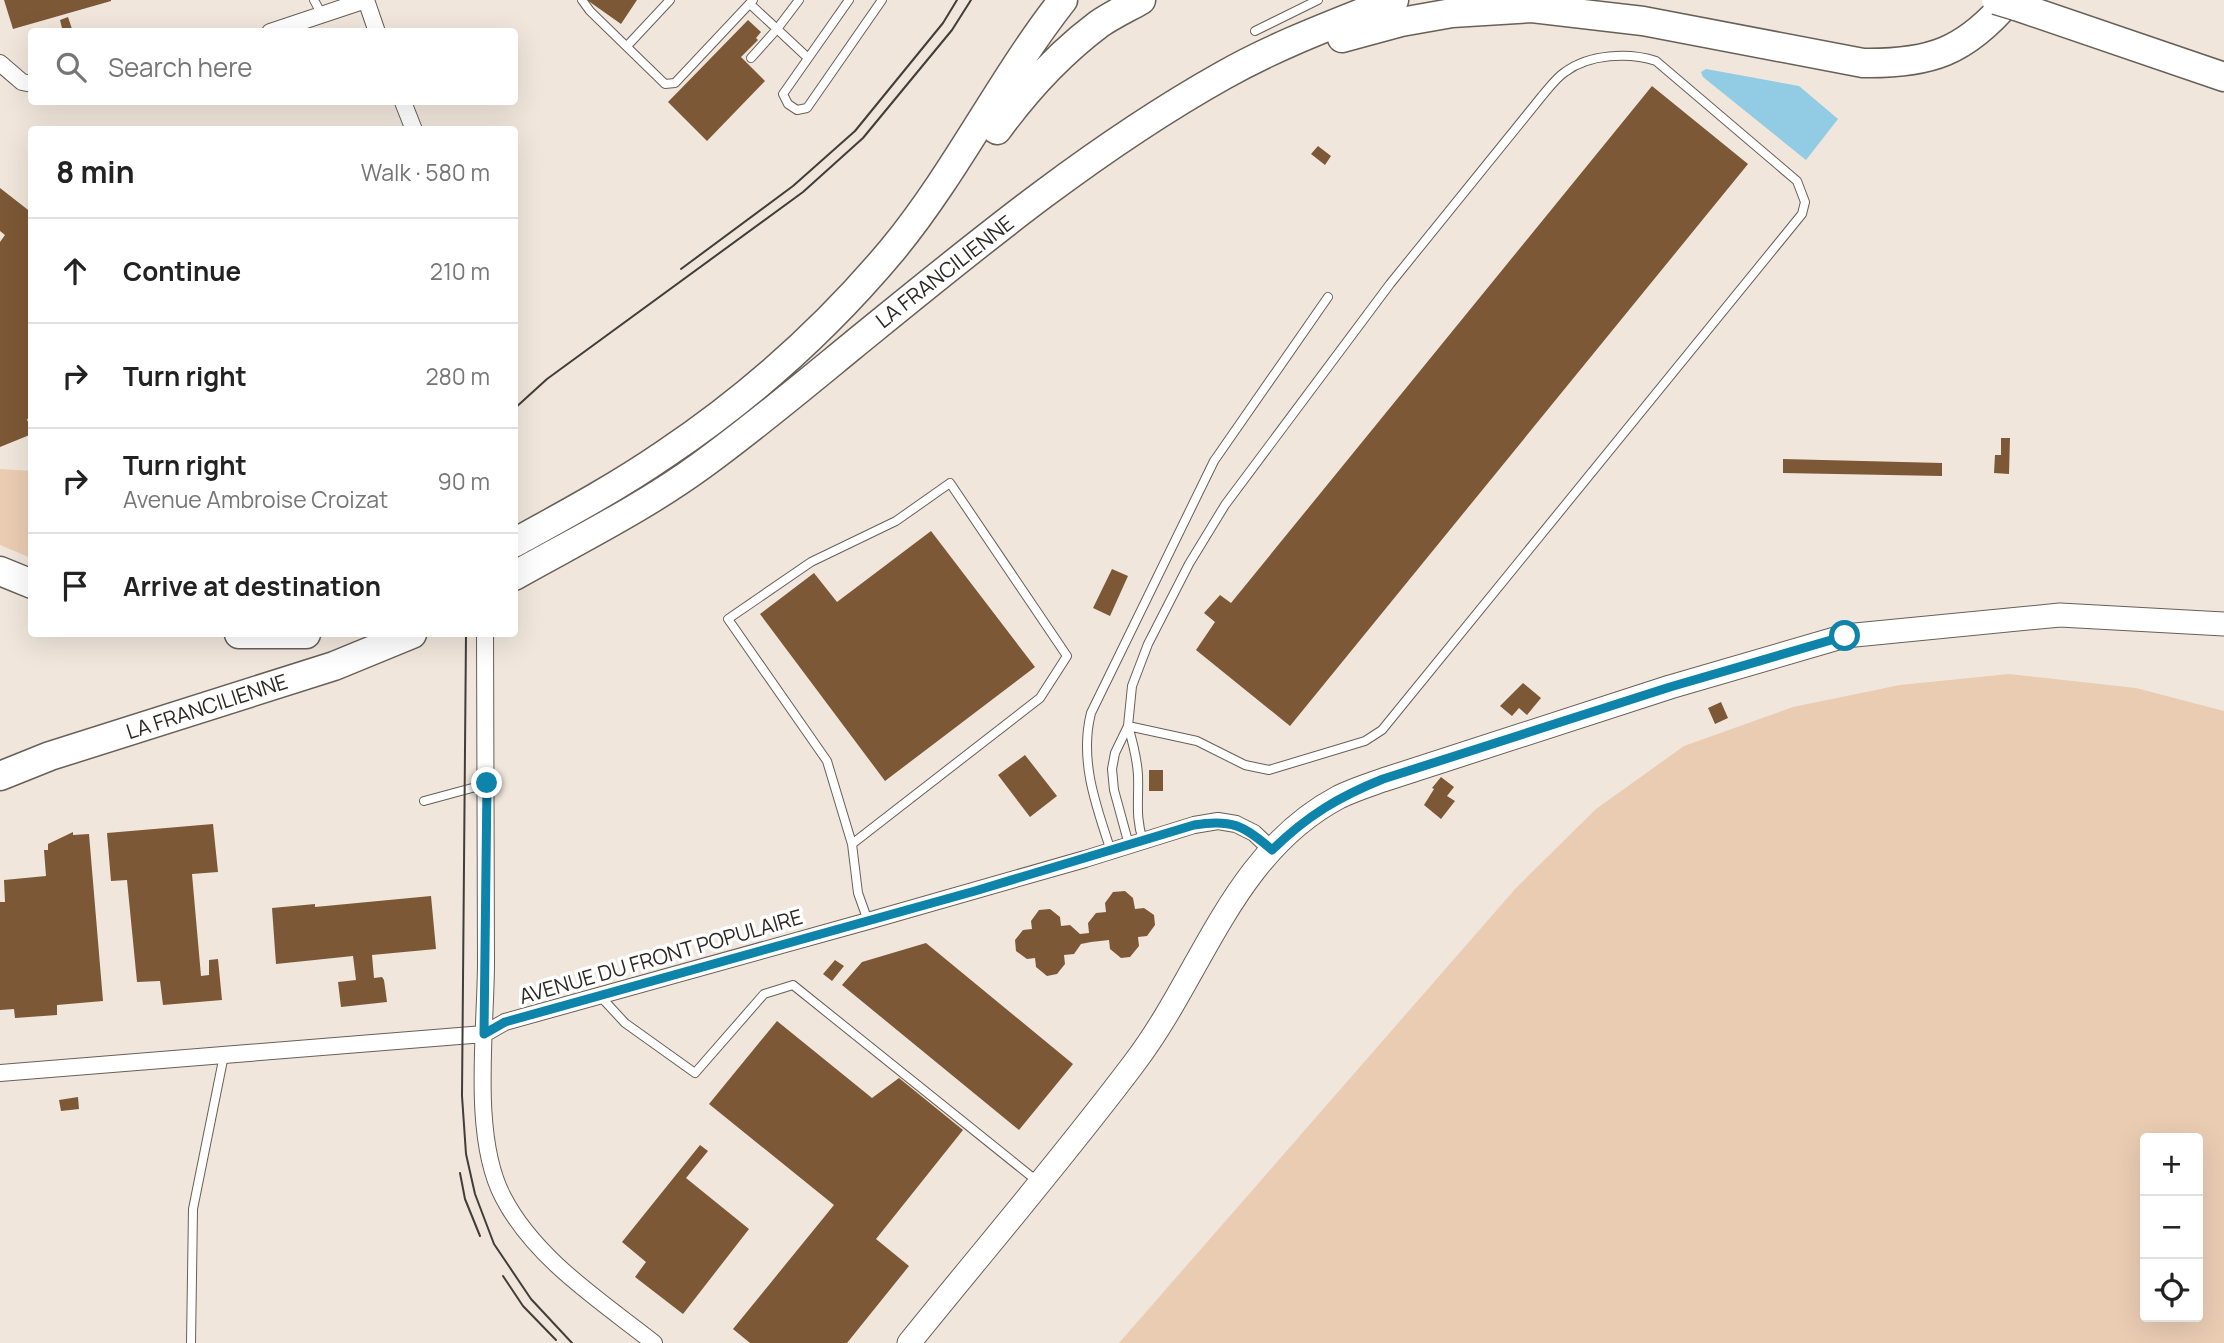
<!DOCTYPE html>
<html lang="en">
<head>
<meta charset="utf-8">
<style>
	:root { --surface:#fff; --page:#f6f6f6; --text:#222; --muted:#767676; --line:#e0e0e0 }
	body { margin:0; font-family:Manrope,sans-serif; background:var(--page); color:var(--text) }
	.controls { position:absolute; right:21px; bottom:21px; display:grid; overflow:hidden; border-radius:7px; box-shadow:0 7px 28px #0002 }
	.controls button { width:63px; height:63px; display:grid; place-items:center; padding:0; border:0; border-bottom:2px solid var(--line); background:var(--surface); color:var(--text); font:35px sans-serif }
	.stop { position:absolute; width:21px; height:21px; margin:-16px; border:5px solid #0e84aa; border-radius:50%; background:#fff }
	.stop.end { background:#0e84aa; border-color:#fff; box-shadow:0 2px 7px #0008 }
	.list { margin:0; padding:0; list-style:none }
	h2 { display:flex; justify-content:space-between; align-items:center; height:91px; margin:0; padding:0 28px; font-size:30px }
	h2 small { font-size:23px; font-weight:400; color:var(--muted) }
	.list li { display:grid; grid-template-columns:46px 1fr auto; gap:21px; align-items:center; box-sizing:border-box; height:105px; padding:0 28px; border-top:2px solid var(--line) }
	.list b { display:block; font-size:26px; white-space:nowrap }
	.list p { margin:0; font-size:23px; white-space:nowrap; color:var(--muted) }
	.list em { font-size:23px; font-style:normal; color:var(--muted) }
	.icon { flex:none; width:38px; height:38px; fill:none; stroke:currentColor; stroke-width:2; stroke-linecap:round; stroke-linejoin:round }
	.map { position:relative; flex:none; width:2224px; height:1343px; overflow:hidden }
	.search { position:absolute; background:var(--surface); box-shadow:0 7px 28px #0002; left:28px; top:28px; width:490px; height:77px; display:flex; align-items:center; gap:18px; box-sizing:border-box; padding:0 24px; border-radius:7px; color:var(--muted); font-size:26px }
	.panel { position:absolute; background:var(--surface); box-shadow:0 7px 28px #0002; left:28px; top:126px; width:490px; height:511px; border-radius:7px }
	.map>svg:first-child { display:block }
	.green { fill:#eaccb2; fill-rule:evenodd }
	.water { fill:#91cbe4 }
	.building { fill:#7d5836 }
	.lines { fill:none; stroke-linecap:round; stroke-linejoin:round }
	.lane-casing { stroke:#685f57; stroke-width:10 }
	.street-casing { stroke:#685f57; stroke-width:18 }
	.secondary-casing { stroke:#685f57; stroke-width:25 }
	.highway-casing { stroke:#685f57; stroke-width:31 }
	.lane { stroke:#fff; stroke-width:8 }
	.street { stroke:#fff; stroke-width:16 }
	.secondary { stroke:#fff; stroke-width:23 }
	.highway { stroke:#fff; stroke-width:28 }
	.tram { stroke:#413d38; stroke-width:2 }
	.highway-bridge-casing { stroke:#685f57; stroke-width:31; stroke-linecap:butt }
	.highway-bridge { stroke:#fff; stroke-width:28 }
	.route { stroke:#0e84aa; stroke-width:9 }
	.labels { text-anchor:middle; stroke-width:7; stroke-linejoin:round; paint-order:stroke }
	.street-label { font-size:21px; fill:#2c2824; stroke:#fff }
</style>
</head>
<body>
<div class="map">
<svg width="2224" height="1343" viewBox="0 0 2224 1343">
	<rect width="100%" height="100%" fill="#f0e6dc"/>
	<path class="green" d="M0 469 31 471V558L0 545Z
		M2009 674 2136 688 2224 711V1343H1119L1516 888 1596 809 1684 746 1793 707 1900 685ZM2145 1138H2198V1317H2145Z"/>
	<path class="water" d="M1706 69 1799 86 1838 119 1806 160 1703 77 1701 72Z"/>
	<path class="building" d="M4 0H111V1L13 29Z
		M587 0H637L621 24Z
		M68 17 73 32H63L60 20Z
		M748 20 761 32 756 38 758 40 741 57 765 81 707 141 668 102Z
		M1652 86 1748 164 1290 726 1196 650 1215 622 1204 613 1220 595 1231 603Z
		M1318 146 1331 156 1325 165 1311 154Z
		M0 188 32 213V418L27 419 32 434 0 447V242L5 235 0 231Z
		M2001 438H2010L2009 474 1994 473 1995 455H2001Z
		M1783 459 1942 463V476L1783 473Z
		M931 531 1035 667 885 781 760 614 814 573 837 602Z
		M1112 569 1128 576 1110 616 1093 608Z
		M1523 683 1541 698 1527 715 1519 708 1512 716 1500 706Z
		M1721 702 1728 718 1715 724 1708 708Z
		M1025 755 1057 796 1030 817 998 775Z
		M1149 770H1163V791H1149Z
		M1441 777 1454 787 1447 796 1455 801 1441 819 1424 805 1434 789 1432 788Z
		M213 824 218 872 192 874 201 976 209 975V960L218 959 222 1000 163 1005 160 981 137 982 127 880 111 881 107 833Z
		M73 832V835L89 834 103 1001 57 1005V1015L15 1018 14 1009 0 1010V902H5L4 880 46 876 44 850H48V844Z
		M1125 891 1133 898 1135 909 1144 908 1154 915 1155 925 1147 936 1138 937 1139 946 1130 957 1121 958 1110 949 1109 940 1091 942 1081 944 1074 954 1064 955 1065 964 1057 974 1047 976 1036 967 1035 958 1027 959 1016 951 1015 940 1023 930 1032 929 1031 921 1039 910 1050 909 1060 917 1061 926 1070 925 1080 934 1089 933 1088 923 1096 913 1106 912 1105 903 1113 892Z
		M431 896 436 949 372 955 374 978 382 977 384 980 387 1002 341 1007 338 982 356 980 353 956 276 964 272 908 315 904V907Z
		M926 943 1073 1064 1019 1130 842 985 862 962Z
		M835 960 844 966 832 981 823 974Z
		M777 1021 872 1098 899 1078 963 1130 876 1239 909 1266 847 1343H750L733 1329 834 1205 709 1104Z
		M78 1097 79 1109 61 1111 59 1100Z
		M700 1145 708 1151 686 1178 749 1229 683 1314 635 1277 646 1262 622 1242Z"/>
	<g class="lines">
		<defs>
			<path id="lane" d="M314 0 322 15
				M582 0 590 11 665 84 675 83 753 0
				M799 0 777 29 808 58
				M849 0 783 94 788 104 797 110 807 108 882 0
				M750 4 777 29 751 58
				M1255 31 1318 0
				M627 46 670 0
				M1128 726 1197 741 1245 765 1269 770 1365 741 1382 730 1802 214 1805 202 1797 181 1656 61C1629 52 1589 54 1565 72 1556 78 1549 88 1542 96L1390 284 1225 505 1189 564 1148 644 1132 686 1128 726 1115 753 1112 769 1114 790 1129 845
				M1128 726C1133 743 1137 758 1138 775 1139 801 1135 816 1143 841
				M424 801 487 784
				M852 844 1040 698 1067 656 950 483 896 521 811 562 728 619 827 761 852 844 858 893 868 921
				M1111 851C1096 806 1079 760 1091 713L1214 461 1328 297
				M600 996 625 1023 695 1073 764 994 793 985 1037 1181
				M191 1343 193 1209 224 1055"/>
			<path id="street" d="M366 0 377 32
				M270 32 366 0
				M0 63 22 82 32 84
				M403 102 414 130
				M485 634C486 743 486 852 486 962 486 1030 471 1136 503 1197 535 1259 601 1301 654 1343
				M0 1073 484 1034 505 1022 868 921 1085 859 1194 825 1218 821 1236 824 1254 833 1272 850"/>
			<path id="secondary" d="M909 1343C984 1250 1063 1158 1135 1062 1203 972 1233 853 1339 797 1353 790 1369 785 1383 780L1670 687 1845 636 2060 615 2224 624"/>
			<path id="highway" d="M2010 0 2016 6 2224 77
				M1342 38 1401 22 1452 13 1532 8 1643 21 1863 63C1930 64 1965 52 2009 0
				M997 130C1026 90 1059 54 1099 24 1112 15 1127 8 1141 0
				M514 543C565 515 617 487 665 454 750 397 827 328 893 249 957 171 1001 79 1063 0
				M0 571 32 584
				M514 576C578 540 643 508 702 465 753 428 802 387 852 346 970 250 1090 150 1224 75 1279 44 1337 23 1394 0
				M239 634H306
				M0 776 50 756 334 666 412 634"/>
		</defs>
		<use href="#lane" class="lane-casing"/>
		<use href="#street" class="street-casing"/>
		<use href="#secondary" class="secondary-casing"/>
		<use href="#highway" class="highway-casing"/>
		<use href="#lane" class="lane"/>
		<use href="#street" class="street"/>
		<use href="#secondary" class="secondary"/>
		<use href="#highway" class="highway"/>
		<path class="tram" d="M681 269 793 186 855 131 943 23 957 0
			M514 409 547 379 803 192 863 138 952 30 971 0
			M466 634 462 1096 466 1154 475 1194 494 1244 531 1299 572 1343
			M460 1173 465 1199 480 1236
			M503 1276 523 1306 556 1340"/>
		<defs>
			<path id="highway-bridge" d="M1996 0 2016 6"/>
		</defs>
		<use href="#highway-bridge" class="highway-bridge-casing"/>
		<use href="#highway-bridge" class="highway-bridge"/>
	</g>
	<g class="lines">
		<path class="route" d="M487 783 484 1034 505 1022 975 891 1194 825C1231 819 1244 825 1272 850 1307 816 1338 797 1383 779L1670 687 1845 636"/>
	</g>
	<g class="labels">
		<g class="street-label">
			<text transform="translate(945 272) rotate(-38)" y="7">LA FRANCILIENNE</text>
			<text transform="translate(207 707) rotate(-18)" y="7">LA FRANCILIENNE</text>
			<text transform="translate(661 957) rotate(-16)" y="7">AVENUE DU FRONT POPULAIRE</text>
		</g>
	</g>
</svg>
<div class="controls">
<button>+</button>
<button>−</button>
<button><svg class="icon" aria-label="locate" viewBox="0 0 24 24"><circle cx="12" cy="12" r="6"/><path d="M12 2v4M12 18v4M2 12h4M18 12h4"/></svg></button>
</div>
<div class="stop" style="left:1845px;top:636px"></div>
<div class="stop end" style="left:487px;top:783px"></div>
<div class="search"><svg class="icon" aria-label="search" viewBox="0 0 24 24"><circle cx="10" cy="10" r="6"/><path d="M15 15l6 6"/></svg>Search here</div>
<section class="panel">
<h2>8 min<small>Walk · 580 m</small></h2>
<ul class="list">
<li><svg class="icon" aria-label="ahead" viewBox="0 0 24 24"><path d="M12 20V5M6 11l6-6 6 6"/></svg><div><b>Continue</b></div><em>210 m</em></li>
<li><svg class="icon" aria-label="right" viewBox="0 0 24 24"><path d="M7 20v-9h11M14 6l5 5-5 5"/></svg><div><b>Turn right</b></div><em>280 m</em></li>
<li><svg class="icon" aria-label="right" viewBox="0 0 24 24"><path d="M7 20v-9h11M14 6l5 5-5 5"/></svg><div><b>Turn right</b><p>Avenue Ambroise Croizat</p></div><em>90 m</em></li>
<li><svg class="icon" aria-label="arrive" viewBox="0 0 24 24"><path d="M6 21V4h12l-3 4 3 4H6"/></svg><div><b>Arrive at destination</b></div></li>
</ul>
</section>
</div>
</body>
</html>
